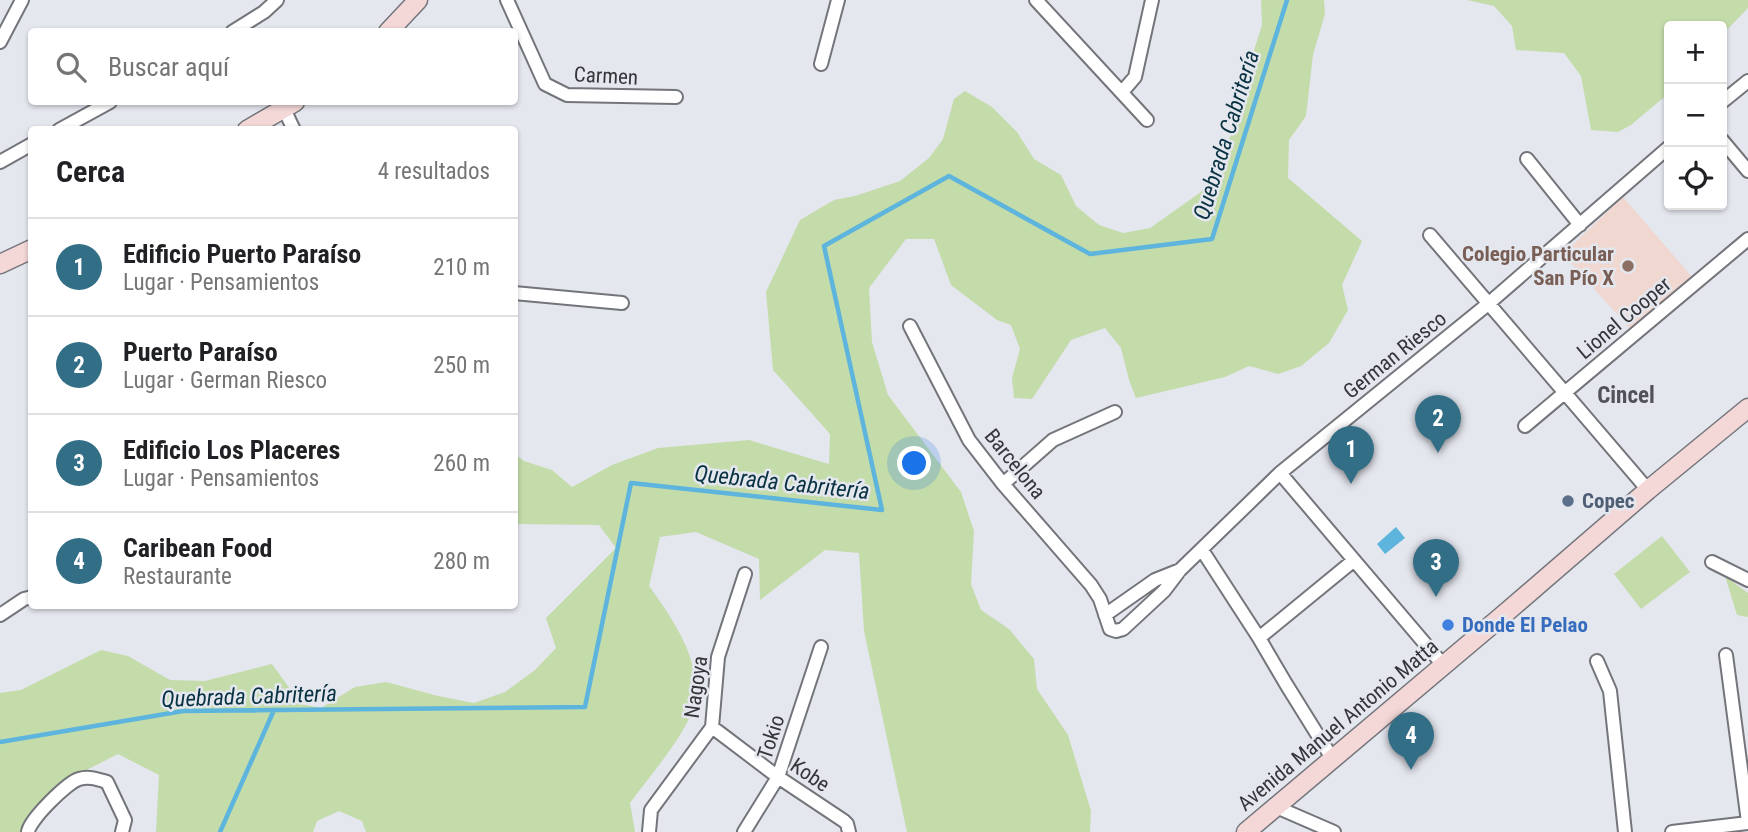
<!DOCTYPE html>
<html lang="es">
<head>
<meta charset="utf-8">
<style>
	:root { --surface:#fff; --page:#f6f6f6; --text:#202124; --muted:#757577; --line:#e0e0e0; --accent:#326e85 }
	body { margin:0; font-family:"Roboto Condensed",sans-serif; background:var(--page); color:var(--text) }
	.controls { position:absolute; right:21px; top:21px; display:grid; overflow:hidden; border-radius:7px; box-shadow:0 2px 5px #0004 }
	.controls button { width:63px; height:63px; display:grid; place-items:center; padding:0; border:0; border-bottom:2px solid var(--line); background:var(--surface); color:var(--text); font:35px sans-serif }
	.you { position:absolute; left:915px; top:464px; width:24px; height:24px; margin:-18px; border:5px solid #fff; border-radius:50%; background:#1a73e8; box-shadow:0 0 0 10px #1a73e833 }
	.badge { display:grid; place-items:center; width:46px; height:46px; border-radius:50%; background:var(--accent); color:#fff; font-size:23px; font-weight:700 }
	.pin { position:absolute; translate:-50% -58px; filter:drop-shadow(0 2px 4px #0008) }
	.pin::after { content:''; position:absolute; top:37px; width:24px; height:21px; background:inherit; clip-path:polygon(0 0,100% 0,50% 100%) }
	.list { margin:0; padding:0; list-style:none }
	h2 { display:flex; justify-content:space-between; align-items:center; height:91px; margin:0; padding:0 28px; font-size:30px }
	h2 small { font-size:23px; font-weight:400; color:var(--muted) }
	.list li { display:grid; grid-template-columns:46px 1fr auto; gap:21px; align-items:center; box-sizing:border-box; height:98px; padding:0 28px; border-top:2px solid var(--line) }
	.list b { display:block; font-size:26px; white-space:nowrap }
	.list p { margin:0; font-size:23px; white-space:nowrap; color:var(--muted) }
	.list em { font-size:23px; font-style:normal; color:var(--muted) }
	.icon { flex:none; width:38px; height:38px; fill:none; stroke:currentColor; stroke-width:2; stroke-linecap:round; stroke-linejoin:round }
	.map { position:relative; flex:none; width:1748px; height:832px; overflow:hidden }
	.search { position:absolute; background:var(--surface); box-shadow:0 2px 5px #0004; left:28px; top:28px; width:490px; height:77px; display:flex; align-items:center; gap:18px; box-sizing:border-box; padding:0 24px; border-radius:7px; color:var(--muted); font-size:26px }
	.panel { position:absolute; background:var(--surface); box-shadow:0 2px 5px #0004; left:28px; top:126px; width:490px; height:483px; border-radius:7px }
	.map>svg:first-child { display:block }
	.education { fill:#f0d7cf }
	.green { fill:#c4dbaa }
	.water { fill:#5db4dd }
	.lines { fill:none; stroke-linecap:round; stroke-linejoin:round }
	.stream { stroke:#5db4dd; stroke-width:4.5 }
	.street-casing { stroke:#73757b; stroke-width:16 }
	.secondary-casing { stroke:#73757b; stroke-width:21 }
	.street { stroke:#fff; stroke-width:12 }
	.secondary { stroke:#f4d8d8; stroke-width:18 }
	.education-dot { fill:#8d6e63; stroke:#e5e7ef; stroke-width:2.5 }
	.service-dot { fill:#5c6f8a; stroke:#e5e7ef; stroke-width:2.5 }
	.shop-dot { fill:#3f7fe0; stroke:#e5e7ef; stroke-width:2.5 }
	.labels { text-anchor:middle; stroke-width:5; stroke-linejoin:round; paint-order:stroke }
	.street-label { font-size:21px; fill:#353639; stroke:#e5e7ef }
	.education-label { font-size:21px; font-weight:bold; fill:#785e54; stroke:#e5e7ef; text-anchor:end }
	.service-label { font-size:21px; font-weight:bold; fill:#4e5e75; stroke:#e5e7ef; text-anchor:start }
	.shop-label { font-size:21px; font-weight:bold; fill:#366cbe; stroke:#e5e7ef; text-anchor:start }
	.water-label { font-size:23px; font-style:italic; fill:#093242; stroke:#e5e7ef }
	.neighbourhood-label { font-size:23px; font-weight:bold; fill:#515259; stroke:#e5e7ef }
</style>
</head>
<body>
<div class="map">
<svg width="1748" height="832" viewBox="0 0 1748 832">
	<rect width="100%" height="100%" fill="#e5e7ef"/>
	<path class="education" d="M1623 197 1693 278 1632 331 1563 254Z"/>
	<path class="green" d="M1261 0H1324L1325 14 1313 55 1306 116 1289 140 1288 178 1362 241 1342 285 1348 310 1329 343 1301 366 1278 374 1249 366 1225 377 1136 398 1129 380 1121 348 1105 328 1071 340 1032 399 1014 398 1012 378 1020 349 1011 325 997 320 951 285 934 239H906L869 288 872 342 888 395 961 492 974 531 971 584 981 610 1009 629 1034 659 1037 689 1068 735 1091 811 1090 832H907L864 631 859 553 825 550 760 600 759 559 696 532 660 537 649 586C673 619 706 666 693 709 683 738 649 777 630 803L635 832H366L362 821 339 811 317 821 313 832H156L159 775 118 754 61 783 20 832H0V693L21 690 101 650 128 656 170 680 205 681 272 664 301 704 321 708 355 687 386 682 438 696 474 703 505 692 535 670 556 648 546 618 616 548 599 525 515 524V454L524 461 552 470 572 487 612 465 658 448 749 440 829 464 830 434 773 370 766 292 800 220 834 200 855 196 900 181 929 158 943 139 954 99 965 91 992 107 1017 132 1034 159 1061 175 1076 206 1099 225 1123 233 1150 228 1201 192 1226 148 1246 90 1250 63 1262 25Z
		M1467 0H1748V8L1722 35V26H1669V93L1631 125 1618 132 1591 130 1581 76 1564 53 1516 50 1512 26 1494 6Z
		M1662 536 1690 572 1641 609 1614 574Z
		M1725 576 1748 593V617L1737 615Z"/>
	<path class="water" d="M1396 527 1405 538 1385 554 1377 544Z"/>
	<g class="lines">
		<path class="stream" d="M0 742 183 711 585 707 631 483 882 510 824 246 949 176 1090 254 1212 239 1287 0
			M220 832 274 710"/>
		<defs>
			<path id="street" d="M507 0 545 84 567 95 676 97
				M1036 0 1147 120
				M232 32 264 12 277 0
				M0 42 22 0
				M821 64 838 0
				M1122 92 1135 77 1152 0
				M1722 102 1748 81
				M284 109 294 130
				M59 130 110 102
				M1722 140 1748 171
				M1527 159 1580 225
				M0 162 32 144
				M1430 235 1648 490
				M514 293 622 303
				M910 326 969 440 1003 484 1091 585 1100 599 1110 629 1116 631 1123 629 1164 591 1180 570 1280 473 1488 304 1669 147
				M1525 426 1748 239
				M1280 473 1444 666
				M1003 484 1053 440 1115 412
				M1202 550 1259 638 1286 684 1332 758
				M1712 562 1748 580
				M0 615 24 599 32 597
				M1105 615 1155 580 1180 570
				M1259 638 1353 561
				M1726 655 1748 822
				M1597 661 1610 691 1625 832
				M712 727 778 777 844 821 847 824 849 832
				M1274 806 1334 832
				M28 832C29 820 68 782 79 779 89 776 97 779 107 782L125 820 122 832
				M649 832 651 810 712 727 718 657 745 574
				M744 832 778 777 821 647
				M1672 832 1748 823"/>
			<path id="secondary" d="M388 32 418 0
				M247 130 295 102
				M0 264 32 249
				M1246 832 1502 616 1648 490 1748 408"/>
		</defs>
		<use href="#street" class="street-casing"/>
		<use href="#secondary" class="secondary-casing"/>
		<use href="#street" class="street"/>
		<use href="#secondary" class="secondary"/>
	</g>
	<circle class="education-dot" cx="1628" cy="266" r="7"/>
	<circle class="service-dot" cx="1568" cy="501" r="7"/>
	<circle class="shop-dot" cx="1448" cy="625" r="7"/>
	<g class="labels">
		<g class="street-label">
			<text transform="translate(606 76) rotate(3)" y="7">Carmen</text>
			<text transform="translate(1624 318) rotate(-40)" y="7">Lionel Cooper</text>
			<text transform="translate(1395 355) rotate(-39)" y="7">German Riesco</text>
			<text transform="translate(1015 464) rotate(51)" y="7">Barcelona</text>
			<text transform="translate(696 687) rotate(-82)" y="7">Nagoya</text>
			<text transform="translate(1338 725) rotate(-40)" y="7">Avenida Manuel Antonio Matta</text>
			<text transform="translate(771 737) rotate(-72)" y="7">Tokio</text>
			<text transform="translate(810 775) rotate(34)" y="7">Kobe</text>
		</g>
		<g class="education-label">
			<text x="1614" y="261">Colegio Particular<tspan x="1614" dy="24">San Pío X</tspan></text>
		</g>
		<g class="service-label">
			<text x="1582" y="508">Copec</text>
		</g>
		<g class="shop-label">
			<text x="1462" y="632">Donde El Pelao</text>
		</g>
		<g class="water-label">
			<text transform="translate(1226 135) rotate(-73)" y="8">Quebrada Cabritería</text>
			<text transform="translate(782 482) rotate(6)" y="8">Quebrada Cabritería</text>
			<text transform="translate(249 696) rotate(-2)" y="8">Quebrada Cabritería</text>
		</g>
		<g class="neighbourhood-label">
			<text x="1626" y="403">Cincel</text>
		</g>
	</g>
</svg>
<div class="controls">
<button>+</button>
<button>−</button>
<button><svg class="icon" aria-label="locate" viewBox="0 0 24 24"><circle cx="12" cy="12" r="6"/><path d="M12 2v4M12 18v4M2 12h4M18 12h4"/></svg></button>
</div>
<div class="you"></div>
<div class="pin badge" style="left:1351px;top:484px">1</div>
<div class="pin badge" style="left:1438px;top:453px">2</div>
<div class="pin badge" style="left:1436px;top:597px">3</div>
<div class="pin badge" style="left:1411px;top:770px">4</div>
<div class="search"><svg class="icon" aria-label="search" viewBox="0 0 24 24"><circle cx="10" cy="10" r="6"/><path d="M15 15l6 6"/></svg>Buscar aquí</div>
<section class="panel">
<h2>Cerca<small>4 resultados</small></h2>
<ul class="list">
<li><span class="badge">1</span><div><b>Edificio Puerto Paraíso</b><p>Lugar · Pensamientos</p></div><em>210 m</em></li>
<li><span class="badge">2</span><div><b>Puerto Paraíso</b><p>Lugar · German Riesco</p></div><em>250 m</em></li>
<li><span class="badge">3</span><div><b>Edificio Los Placeres</b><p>Lugar · Pensamientos</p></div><em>260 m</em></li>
<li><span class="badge">4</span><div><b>Caribean Food</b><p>Restaurante</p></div><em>280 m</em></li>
</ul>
</section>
</div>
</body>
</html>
